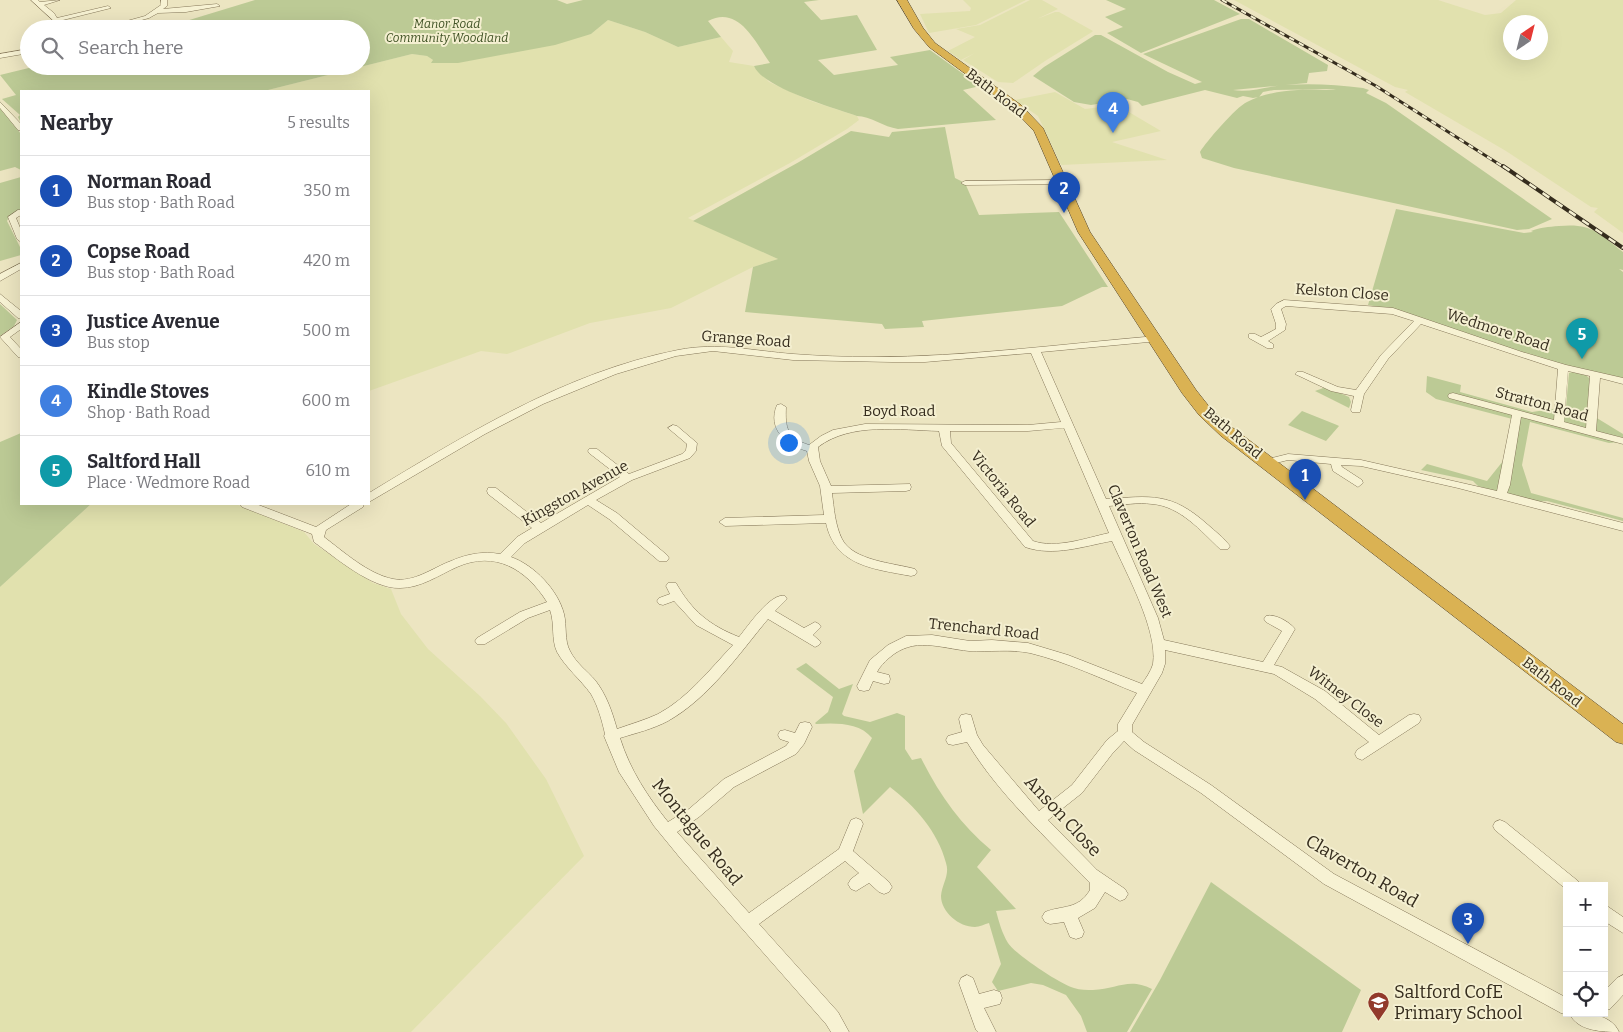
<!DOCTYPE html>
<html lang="en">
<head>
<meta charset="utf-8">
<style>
	:root { --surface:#fff; --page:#f7f7f7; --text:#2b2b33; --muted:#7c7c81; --line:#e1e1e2; --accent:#b45309 }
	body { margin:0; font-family:Bitter,serif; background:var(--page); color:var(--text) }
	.controls { position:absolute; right:15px; bottom:15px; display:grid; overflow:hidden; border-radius:0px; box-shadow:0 5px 20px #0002 }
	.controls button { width:45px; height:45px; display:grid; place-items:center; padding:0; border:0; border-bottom:1px solid var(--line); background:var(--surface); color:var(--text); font:25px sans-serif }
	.compass { position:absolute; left:1503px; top:15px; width:45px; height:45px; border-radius:50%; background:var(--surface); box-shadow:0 5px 20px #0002; rotate:35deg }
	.you { position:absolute; left:788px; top:442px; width:18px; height:18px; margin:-12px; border:4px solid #fff; border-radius:50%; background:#1a73e8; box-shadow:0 0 0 8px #1a73e833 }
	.badge { display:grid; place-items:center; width:32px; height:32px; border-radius:50%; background:var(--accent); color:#fff; font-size:16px; font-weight:700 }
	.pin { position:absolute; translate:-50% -41px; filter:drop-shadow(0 1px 2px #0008) }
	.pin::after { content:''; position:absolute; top:26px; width:18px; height:15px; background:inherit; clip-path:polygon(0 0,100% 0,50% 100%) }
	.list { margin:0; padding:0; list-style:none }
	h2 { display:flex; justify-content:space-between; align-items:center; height:65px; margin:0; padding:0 20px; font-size:21px }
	h2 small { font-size:16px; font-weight:400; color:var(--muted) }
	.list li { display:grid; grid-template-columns:32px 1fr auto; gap:15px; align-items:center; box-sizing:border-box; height:70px; padding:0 20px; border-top:1px solid var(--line) }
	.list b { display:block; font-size:19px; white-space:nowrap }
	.list p { margin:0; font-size:16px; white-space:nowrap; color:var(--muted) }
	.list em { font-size:16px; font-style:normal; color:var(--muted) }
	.icon { flex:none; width:28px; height:28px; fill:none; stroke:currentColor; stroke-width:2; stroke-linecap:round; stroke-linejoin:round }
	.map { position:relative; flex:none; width:1623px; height:1032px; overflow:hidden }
	.search { position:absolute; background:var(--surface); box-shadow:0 5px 20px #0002; left:20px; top:20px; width:350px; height:55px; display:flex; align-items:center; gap:12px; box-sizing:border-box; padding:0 18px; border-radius:28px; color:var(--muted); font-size:19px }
	.panel { position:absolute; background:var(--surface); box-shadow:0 5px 20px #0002; left:20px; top:90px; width:350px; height:415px; border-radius:0px }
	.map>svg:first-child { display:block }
	.farmland { fill:#e1e1ae; fill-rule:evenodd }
	.green { fill:#bcca95 }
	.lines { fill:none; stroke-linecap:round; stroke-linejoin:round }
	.minor-casing { stroke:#857759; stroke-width:1 }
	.highway-casing { stroke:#52442d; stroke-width:1 }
	.minor { fill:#f7f2d3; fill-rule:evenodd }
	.highway { fill:#dab253; fill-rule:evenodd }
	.rail-far1-casing { stroke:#352c1d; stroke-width:3 }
	.rail-casing { stroke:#352c1d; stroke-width:4 }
	.rail-far1 { stroke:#f4efd0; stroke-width:2; stroke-dasharray:5.5; stroke-linecap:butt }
	.rail { stroke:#f4efd0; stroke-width:2.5; stroke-dasharray:8; stroke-linecap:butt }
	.labels { text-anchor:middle; stroke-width:4; stroke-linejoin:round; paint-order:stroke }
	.far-park-label { font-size:12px; font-style:italic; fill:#3f5124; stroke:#f4efd0 }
	.street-label { font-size:15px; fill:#352c1d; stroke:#f4efd0 }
	.near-street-label { font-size:18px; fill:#352c1d; stroke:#f4efd0 }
	.near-poi-label { font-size:18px; fill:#352c1d; stroke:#f4efd0; text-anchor:start }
</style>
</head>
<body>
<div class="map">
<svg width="1623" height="1032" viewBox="0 0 1623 1032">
	<rect width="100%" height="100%" fill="#ece5c1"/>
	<path class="farmland" d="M963 0H1026L976 25 929 33 920 14 970 11 971 8Z
		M1030 0H1042L1058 9 1037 19 1055 12H1059L1093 31 1092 32 1045 61 1013 83 998 82 963 60 975 53 961 60 948 51 975 37 956 29 980 25Z
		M1234 0H1438L1485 15 1501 13 1516 0H1623V233L1594 212 1598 208 1591 207 1506 151 1405 92 1408 90 1395 87ZM1510 22H1540V52H1510Z
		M608 20 645 32 678 47 721 37 733 51 729 62 754 66 769 82 811 101 857 116 859 120 847 129 790 163 688 218 778 259 753 267 671 308 590 323 507 354 481 351 369 391V91H264L412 54 427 56 433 60 591 34Z
		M1055 92 1085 109 1117 105 1161 131 1112 142 1167 160 1061 165 1038 116 1015 100Z
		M91 504H236L304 532 314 544 373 583 391 589 401 614 428 649 480 696 506 723 546 779 584 856 411 1032H0V587Z"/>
	<path class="green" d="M255 0H557L567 4 583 0H819L804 2 821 20 857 15 877 50 818 60 834 75 898 65 890 57 930 50 980 86 963 90 996 120 898 129C884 127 870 116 857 116 834 108 763 88 754 66L770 63C755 42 739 5 708 21L721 37 678 47 645 32 608 20 591 34 555 45 458 63H431L433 60 427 56 412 54 264 91H21V123L18 117 20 115 2 99 16 95 0 75 37 66H361V29H227L222 22 224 29H147L166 22 173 28 189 24 186 21Z
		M1106 0H1214L1240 14 1141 53 1107 33 1123 27 1105 17 1126 9Z
		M1241 19H1249L1328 65 1327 71 1309 73 1307 83 1233 90C1250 93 1268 86 1286 85 1312 83 1338 85 1363 88L1369 90 1366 93 1386 103 1552 219 1529 229 1517 230 1234 168 1202 158 1200 152C1206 142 1236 107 1247 102 1262 94 1281 91 1298 90 1310 89 1326 91 1336 89L1274 90 1263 92 1259 97 1253 98 1243 96 1237 98 1205 90 1142 106 1138 102 1127 99 1091 105 1074 102 1033 76 1044 67 1095 35H1101L1168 72 1195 84 1202 82 1143 54Z
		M0 108 21 134V170L15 167 0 171Z
		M945 127 955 178 965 183 979 215 1059 212 1108 287H1102L1062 306 922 321 924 327 885 329 882 324 745 312 753 267 778 259 693 221 799 162 851 131 889 137 892 132Z
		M21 177V211L9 217 7 221 21 249V255L0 261V183Z
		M1396 209 1524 233 1533 232 1531 231C1541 227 1548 227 1559 226 1592 223 1598 233 1623 252V270L1619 269 1623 272V379C1571 369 1521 352 1471 335 1437 323 1404 311 1368 305Z
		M0 304 17 320 14 326 0 336Z
		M1573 372 1586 375 1590 379 1587 412 1623 434V438L1617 436 1619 442 1609 443 1530 422 1522 465 1531 493 1623 518V521L1547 501C1525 504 1499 492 1478 486L1473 481 1421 470 1427 464 1487 481 1503 461 1520 421 1436 399 1426 392 1427 376 1461 385 1460 392 1532 412 1566 407 1569 373Z
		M1326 387 1349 397 1351 402 1349 408 1315 391Z
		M1302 411 1337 425 1339 426 1326 441 1288 425Z
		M21 433V504H91L0 587V442Z
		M806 663 839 689 853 684 842 714 844 716 870 722 897 713 905 716V749L912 760 921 758C939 794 960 824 991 850L977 867 1016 909 996 911C999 922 1002 933 1008 943 1015 954 1061 985 1074 988 1080 990 1087 990 1093 990 1117 989 1129 977 1152 989L1127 1032H1087L1081 1016 1066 995 1043 985 1031 983 998 991 992 982 1001 964 989 923C985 924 979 927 975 927 959 927 941 912 941 896 942 884 950 875 946 863 938 832 915 806 890 787L863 814 854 771 872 738C859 722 835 723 816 724L815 723 828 712 833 697 796 669Z
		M1211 882 1361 990 1342 1032H1130L1160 980Z"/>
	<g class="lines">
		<defs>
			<path id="minor" d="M31 0H38L40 2 60 0 44 5 54 13 57 18 108 6 111 8 55 22Z
				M161 0H167V6L163 9 217 4 220 6 186 12 158 13 149 18 109 29H98L145 16 161 5Z
				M29 49V53L0 58V54Z
				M0 102 21 124V130H18L0 108Z
				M1062 180 1066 182 1065 184 965 185 961 183 965 181Z
				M18 210H21V215L16 218 21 230V242L17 239 8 217Z
				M21 263V269L0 281V274Z
				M0 294 21 311V319L18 318 0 302Z
				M1284 300 1393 308 1522 352 1566 365 1623 378V384L1600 378 1596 431 1623 438V444L1521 417 1510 485 1507 493 1623 523V531L1458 488 1361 466 1341 465 1342 467 1362 480 1363 483 1358 487 1333 471 1331 464 1288 460 1268 465 1264 464 1263 462 1264 460 1288 454 1361 460 1497 491 1512 415 1449 398 1448 396 1449 394 1453 393 1554 420 1558 369 1421 324 1388 359 1364 394 1360 412H1352L1351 410 1354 396 1331 391 1295 374 1297 372H1303L1338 387 1356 390 1381 355 1414 321 1392 314 1286 306 1281 309 1286 324 1285 330 1268 341 1273 344V348H1267L1249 338V334H1255L1261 337 1276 329V324L1271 309 1276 304ZM1568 371 1590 376 1586 428 1564 422Z
				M21 322V329L10 337 21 349V358L18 357 0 337Z
				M1156 336 1159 337V341L1041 352 1106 499C1151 496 1171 492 1207 524 1215 531 1224 538 1230 546L1228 549H1220C1201 531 1180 506 1152 504 1138 502 1123 505 1109 506L1158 618 1164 640 1263 662 1282 631 1266 622 1264 619 1266 616C1274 613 1290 622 1295 629L1274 665 1282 667 1325 691 1379 735 1409 715 1414 714 1419 715 1421 719 1419 723 1362 760 1357 758 1355 754 1357 750 1369 742 1315 699 1274 674 1165 650V664L1162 673 1132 725V732L1144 742 1211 785 1334 874 1567 998V1013C1584 1013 1611 1013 1619 1032 1603 1032 1577 1031 1570 1014L1567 1015 1561 1013 1324 884 1201 793 1134 750 1124 741 1112 754 1082 793 1048 820 1097 870 1125 889 1128 894 1125 899 1120 901 1105 892 1095 908 1078 918 1084 932 1082 937 1076 939 1070 937 1064 922 1050 924 1045 922 1042 917 1045 912C1063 905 1078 910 1090 890V883C1048 839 998 794 967 742L953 745 948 744 946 740 948 736 962 732 959 719 961 715 966 714 971 715 977 735 983 745 1039 811 1072 785 1107 740 1118 731V724L1137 693C1102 679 1067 662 1030 653 1010 649 989 652 969 651 939 648 914 636 889 658 884 663 880 666 877 672L889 675 890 679 889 683 884 684 873 681 869 690 864 691 859 690 857 686 870 660 888 645 906 636 932 635 970 641 992 640 1028 643 1068 655 1142 684C1146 678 1151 671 1153 664 1158 630 1126 573 1112 541 1084 546 1054 557 1025 547L942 446 939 431C900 430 851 422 818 447L820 461 831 486 910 484 911 487 910 490 906 491 832 493C834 508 835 525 842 539 853 561 894 563 915 569L917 572 915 575 911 576C874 569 835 566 826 523L725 526 719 522 725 518 824 515 820 486 809 461 807 451C786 445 767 429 777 405L781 404 786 407C785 428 787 438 809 445L821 436 833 430 865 424 1028 425 1061 422 1031 353 925 362H892L793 360 713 351 676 356 616 374 543 404 485 434 369 502V493C465 435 566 372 678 350 718 342 754 351 793 354 819 356 846 357 872 357 966 357 1062 344 1156 336ZM1064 428 1109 533C1086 538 1056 549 1033 541L951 443 950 431H1028Z
				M673 425 677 426 697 443 696 451 690 458 632 480 596 500 617 513 667 555 669 558 667 561H659L609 519 588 505 525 543 511 557C534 565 558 590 564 614 567 626 564 640 570 651 576 663 587 671 595 680 606 694 612 711 617 729 631 724 645 720 658 714 688 698 710 669 733 645L696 625 674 601 663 605 659 604 657 601 659 598 670 594 666 586 668 583H676C692 611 709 625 739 637 748 626 771 592 785 596L787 599 775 611 804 628 815 622 819 624 821 627 813 635 821 642 819 645 815 647 768 619C739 654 709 698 668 721 653 729 636 733 620 738 630 770 648 797 668 822L689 809 724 779 786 746 789 742 780 739 778 735 780 731 785 730 795 733 800 723 805 722 810 723 812 727 804 744 796 754 734 787 699 817 677 832 749 913 839 849 851 820 856 818 861 820 863 824 853 851 889 882 892 887 889 892 884 894 879 892 869 883 856 891 851 889 848 884 851 879 859 873 845 861 759 924 838 1012 849 1032H831L826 1024 681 859 654 826 619 772 604 736 605 734C602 721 598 706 591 694 580 679 566 668 557 652 551 639 555 624 550 610L528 618 485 644H477L475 641 477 638 520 612 547 602C526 569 495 550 457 567 439 575 421 588 400 588 372 589 336 558 314 542L312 534 242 507 240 504H256L316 527 351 504H364L363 507 326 530 324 537C344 552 368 574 393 579 414 583 432 568 451 561 467 554 483 551 500 554L517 537 532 528 488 494 487 491 488 488H496L541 523 620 477 589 453 588 451 589 449H597L629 474 682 454 686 450 687 444 668 428Z
				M1500 820 1505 822 1578 881 1580 886H1567V890L1495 830 1493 826 1495 822Z
				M1604 904 1623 917V933L1604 921Z
				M967 975 973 978 979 994 994 990 1000 992 1002 998 1000 1004 984 1008 996 1032H978L976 1030 959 983 961 978Z
				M1623 975V995L1610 1009 1604 1011V991L1617 978Z"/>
			<path id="highway" d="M897 0H907L923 28 935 43 1021 105 1043 128 1090 232 1196 390 1211 409 1233 428 1623 724V744L1616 742 1221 436 1199 415 1182 393 1078 232 1034 131 1013 109 929 47 914 29Z"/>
		</defs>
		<use href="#minor" class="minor-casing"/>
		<use href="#highway" class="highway-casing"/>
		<use href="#minor" class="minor"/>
		<use href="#highway" class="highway"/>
		<defs>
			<path id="rail-far1" d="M1222 0 1376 86 1505 168"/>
			<path id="rail" d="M1503 166 1623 248"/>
		</defs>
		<use href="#rail-far1" class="rail-far1-casing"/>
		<use href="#rail" class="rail-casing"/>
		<use href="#rail-far1" class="rail-far1"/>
		<use href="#rail" class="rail"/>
	</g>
	<defs>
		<symbol id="school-pin" viewBox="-11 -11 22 30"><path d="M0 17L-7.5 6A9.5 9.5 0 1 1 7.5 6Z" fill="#92392b" stroke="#f4efd0"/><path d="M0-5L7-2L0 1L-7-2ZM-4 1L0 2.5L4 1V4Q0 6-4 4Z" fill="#fff"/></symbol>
	</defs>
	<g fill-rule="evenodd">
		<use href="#school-pin" x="1366" y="990" width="25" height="34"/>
	</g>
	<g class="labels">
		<g class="far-park-label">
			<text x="447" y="28">Manor Road<tspan x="447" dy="14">Community Woodland</tspan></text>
		</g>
		<g class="street-label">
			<text transform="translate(996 93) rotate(37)" y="5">Bath Road</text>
			<text transform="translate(1342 292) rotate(4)" y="5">Kelston Close</text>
			<text transform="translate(1498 330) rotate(18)" y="5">Wedmore Road</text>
			<text transform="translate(746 339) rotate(4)" y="5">Grange Road</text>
			<text transform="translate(1542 404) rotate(15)" y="5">Stratton Road</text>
			<text x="899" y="416">Boyd Road</text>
			<text transform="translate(1233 433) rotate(40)" y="5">Bath Road</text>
			<text transform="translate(1003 489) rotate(51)" y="5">Victoria Road</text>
			<text transform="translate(575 493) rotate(-29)" y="5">Kingston Avenue</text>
			<text transform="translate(1140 551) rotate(67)" y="5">Claverton Road West</text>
			<text transform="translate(984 629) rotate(6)" y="5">Trenchard Road</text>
			<text transform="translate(1552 682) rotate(38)" y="5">Bath Road</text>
			<text transform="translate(1346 697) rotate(37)" y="5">Witney Close</text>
		</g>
		<g class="near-street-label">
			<text transform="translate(1063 816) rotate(47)" y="6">Anson Close</text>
			<text transform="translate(697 832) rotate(51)" y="6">Montague Road</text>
			<text transform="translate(1362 871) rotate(30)" y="6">Claverton Road</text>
		</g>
		<g class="near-poi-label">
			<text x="1394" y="998">Saltford CofE<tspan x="1394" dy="21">Primary School</tspan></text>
		</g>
	</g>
</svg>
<div class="controls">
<button>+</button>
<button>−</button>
<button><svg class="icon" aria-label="locate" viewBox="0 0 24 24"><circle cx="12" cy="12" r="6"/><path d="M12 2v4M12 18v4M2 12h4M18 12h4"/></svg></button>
</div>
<svg class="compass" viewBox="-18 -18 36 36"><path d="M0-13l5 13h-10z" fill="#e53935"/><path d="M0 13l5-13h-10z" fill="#7c7c81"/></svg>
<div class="you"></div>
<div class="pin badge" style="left:1305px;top:500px;background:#1a4fb4">1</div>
<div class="pin badge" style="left:1064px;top:213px;background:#1a4fb4">2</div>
<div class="pin badge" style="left:1468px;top:944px;background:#1a4fb4">3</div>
<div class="pin badge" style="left:1113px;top:133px;background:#3f7fe0">4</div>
<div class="pin badge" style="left:1582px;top:359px;background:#0f9aa8">5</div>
<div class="search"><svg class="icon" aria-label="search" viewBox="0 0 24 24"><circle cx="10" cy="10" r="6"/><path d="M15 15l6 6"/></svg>Search here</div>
<section class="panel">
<h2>Nearby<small>5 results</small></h2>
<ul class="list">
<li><span class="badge" style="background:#1a4fb4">1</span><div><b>Norman Road</b><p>Bus stop · Bath Road</p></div><em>350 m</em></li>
<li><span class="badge" style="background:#1a4fb4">2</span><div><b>Copse Road</b><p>Bus stop · Bath Road</p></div><em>420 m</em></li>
<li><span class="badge" style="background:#1a4fb4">3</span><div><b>Justice Avenue</b><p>Bus stop</p></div><em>500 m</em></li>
<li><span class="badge" style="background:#3f7fe0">4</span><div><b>Kindle Stoves</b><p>Shop · Bath Road</p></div><em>600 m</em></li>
<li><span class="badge" style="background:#0f9aa8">5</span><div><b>Saltford Hall</b><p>Place · Wedmore Road</p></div><em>610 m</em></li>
</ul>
</section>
</div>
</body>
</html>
